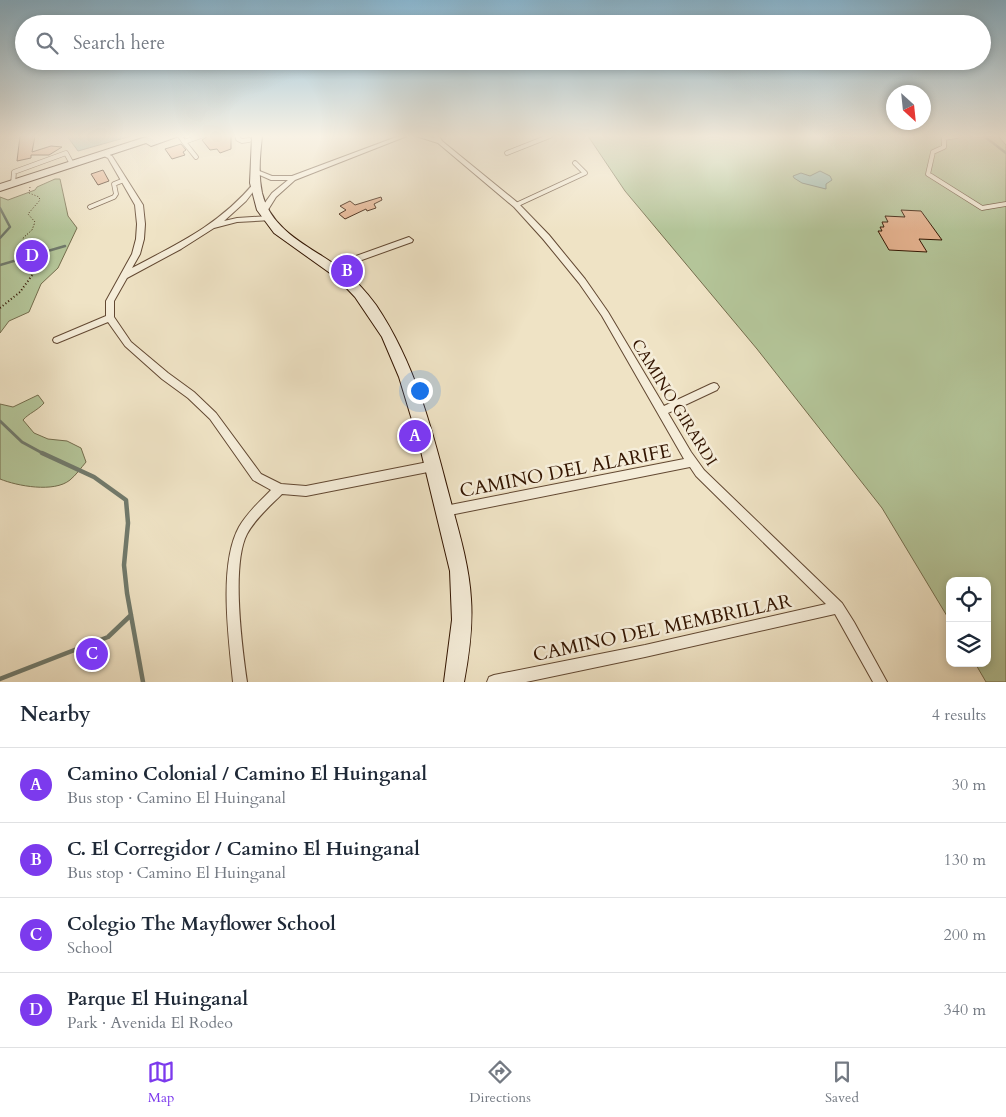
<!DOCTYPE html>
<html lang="en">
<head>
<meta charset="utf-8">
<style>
	:root { --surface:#fff; --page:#f6f6f7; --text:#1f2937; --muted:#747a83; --line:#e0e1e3; --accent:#7c3aed }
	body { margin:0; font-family:Cardo,serif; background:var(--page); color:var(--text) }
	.controls { position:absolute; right:15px; bottom:15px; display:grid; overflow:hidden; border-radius:10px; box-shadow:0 2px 8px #0003 }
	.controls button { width:45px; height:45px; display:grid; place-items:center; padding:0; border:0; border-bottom:1px solid var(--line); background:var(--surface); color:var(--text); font:25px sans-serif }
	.compass { position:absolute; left:886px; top:85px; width:45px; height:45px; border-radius:50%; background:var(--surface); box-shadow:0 2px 8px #0003; rotate:153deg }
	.you { position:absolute; left:419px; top:390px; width:18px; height:18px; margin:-12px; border:4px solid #fff; border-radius:50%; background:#1a73e8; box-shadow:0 0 0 8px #1a73e833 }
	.badge { display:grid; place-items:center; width:32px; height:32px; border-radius:50%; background:var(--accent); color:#fff; font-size:16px; font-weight:700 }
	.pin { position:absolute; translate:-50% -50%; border:2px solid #fff; box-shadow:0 1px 5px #0006 }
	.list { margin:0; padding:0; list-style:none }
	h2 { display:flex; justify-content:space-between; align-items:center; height:65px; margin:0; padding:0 20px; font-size:21px }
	h2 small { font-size:16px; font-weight:400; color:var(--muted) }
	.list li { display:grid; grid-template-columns:32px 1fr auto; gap:15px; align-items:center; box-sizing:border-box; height:75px; padding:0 20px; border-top:1px solid var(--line) }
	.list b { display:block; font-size:19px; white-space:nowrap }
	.list p { margin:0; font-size:16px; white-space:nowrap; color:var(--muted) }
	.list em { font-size:16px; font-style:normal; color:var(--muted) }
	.icon { flex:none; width:28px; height:28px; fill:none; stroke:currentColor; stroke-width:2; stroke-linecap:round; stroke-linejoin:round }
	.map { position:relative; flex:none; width:1006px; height:682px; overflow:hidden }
	.search { position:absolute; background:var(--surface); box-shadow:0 2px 8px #0003; left:15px; right:15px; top:15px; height:55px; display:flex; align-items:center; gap:12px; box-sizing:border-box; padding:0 18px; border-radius:28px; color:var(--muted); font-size:19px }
	.sheet { height:365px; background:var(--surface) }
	nav { display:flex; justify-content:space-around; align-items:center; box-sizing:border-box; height:70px; border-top:1px solid var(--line); background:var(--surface); font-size:14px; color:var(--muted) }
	nav a { display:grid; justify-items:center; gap:2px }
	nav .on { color:var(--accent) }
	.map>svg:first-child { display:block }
	.green { fill:#b4c599; stroke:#746d4d }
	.water { fill:#9abeb4; stroke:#717a6c }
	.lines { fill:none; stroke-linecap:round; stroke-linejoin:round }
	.stream-far2 { stroke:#717a6c; stroke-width:2.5 }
	.stream-far1 { stroke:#717a6c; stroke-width:3 }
	.stream { stroke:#717a6c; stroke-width:4.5 }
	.building { fill:#e5b28f; stroke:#331501 }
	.lane-casing { stroke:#624832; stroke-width:5.5 }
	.street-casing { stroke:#624832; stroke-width:2 }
	.secondary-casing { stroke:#331501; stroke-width:2 }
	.path-far1 { stroke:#331501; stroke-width:1; stroke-dasharray:1 2; stroke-linecap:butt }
	.path { stroke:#331501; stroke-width:2; stroke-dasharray:1 2.5; stroke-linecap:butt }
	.lane { stroke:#f5edd9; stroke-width:4 }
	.street { fill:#f5edd9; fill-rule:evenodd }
	.secondary { fill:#f5edd9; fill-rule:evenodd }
	.labels { text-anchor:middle; stroke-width:5; stroke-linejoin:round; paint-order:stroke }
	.street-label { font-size:16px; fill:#331501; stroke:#f5edd9 }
	.near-street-label { font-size:19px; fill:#331501; stroke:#f5edd9 }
</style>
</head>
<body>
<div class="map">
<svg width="1006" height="682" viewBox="0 0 1006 682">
	<rect width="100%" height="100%" fill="#efe3c5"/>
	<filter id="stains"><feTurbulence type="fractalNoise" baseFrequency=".004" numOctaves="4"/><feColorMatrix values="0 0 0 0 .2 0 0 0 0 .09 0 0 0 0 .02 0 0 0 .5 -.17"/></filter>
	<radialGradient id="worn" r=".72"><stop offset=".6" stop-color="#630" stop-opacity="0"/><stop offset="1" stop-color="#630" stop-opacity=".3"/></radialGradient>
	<path class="green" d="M588 136H998L1006 145V682H986L975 663H987V581H950V621L882 508 757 349 625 191Z
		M55 179H60L68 216 77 228 58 268 41 284 29 312 9 321 0 333V197L8 200 35 190 37 187Z
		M38 395 44 403C37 411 29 413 23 420L34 433 48 439 67 441 81 448 86 462C81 468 76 475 70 480 54 493 17 486 0 479V404L13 407Z"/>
	<path class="water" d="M67 136H131L78 151Z
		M820 171 830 176 832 180 826 184V189L802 183 794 178 793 176 801 173 810 176Z"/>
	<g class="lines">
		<path class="stream-far2" d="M984 136 1006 153
			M0 208 10 227 0 238
			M0 265 65 246"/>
		<path class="stream-far1" d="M0 421 22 442 44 454"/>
		<path class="stream" d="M42 453 94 477 126 500 128 523 124 565 127 593 143 682
			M0 679 108 637 131 615"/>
	</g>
	<path class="building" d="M20 136H35L32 152 51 146 62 147 49 155H31V158L17 161Z
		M208 136H231V149L220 153 217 149 210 150 202 140Z
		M181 144 186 150 183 152 185 155 172 159 165 149Z
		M103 170 109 181 98 185 91 174Z
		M381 197 382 200 374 204 376 208 367 211 366 209 345 219 339 214 346 210 340 206 350 201 355 205Z
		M901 210 921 211 942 240 919 239 927 252 889 250 878 231H882L880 227H884L882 222H888L885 216 905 217Z"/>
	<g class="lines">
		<defs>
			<path id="lane" d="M180 136 184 142 201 136
				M238 136V139L242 141 249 140
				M944 138V147L933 152 928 174 982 208 1006 204
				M944 138 957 136
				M184 142 196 157
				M507 153 550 136
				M13 184 14 172 66 153 72 164
				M516 205 585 173 575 163
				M90 207 114 197 116 194 114 184 124 180"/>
			<path id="street" d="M399 136H407L295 180 276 197 266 213H260L259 211 272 193 288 180H271L253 172V170H257L272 176H292Z
				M416 136H425L435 138 433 136H439L442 141 518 203 549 235 585 279 608 312 664 406 711 384 714 383 717 384 719 387 717 390 668 413 691 452 704 470 842 603 854 622 887 682H873L835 614 645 657 526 682H487L489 677 494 675 645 645 826 604 696 476 690 467 445 516 441 515 440 511 441 507 445 506 684 459 602 316 579 283 543 239 514 207 438 143Z
				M103 152 112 156 143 205 145 224 144 239 140 254 132 268C179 243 219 225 254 183L256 182 259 184 246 201 224 221 237 218 269 216 273 218 272 220 237 222 214 228 181 249 127 278 114 301V317L131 342 168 373 194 392 216 413 261 474 281 484 306 486 433 461 437 463 438 466 437 469 433 471 306 496 282 494C270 506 255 519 247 534 231 565 242 647 247 682H233C229 640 218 565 239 527 247 513 260 501 271 490L253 480 210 419 188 398 162 379 125 346 108 322 57 343 54 342 53 340 54 338 106 316V301L132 254 136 239 137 224 135 205 108 158 100 154Z
				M409 237 413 240 412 242 334 270 331 271 327 268 328 266Z"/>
			<path id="secondary" d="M149 136H179L151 146 146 143 0 191V184Z
				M252 136H262C260 155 258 174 262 193 272 234 315 248 345 272 357 281 367 293 376 305 415 363 432 429 449 495 458 529 469 564 471 599 473 627 469 655 464 682H444L452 620 450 571 419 443 399 377 382 337 355 297 337 278 274 233 257 210 250 183Z"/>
		</defs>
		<use href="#lane" class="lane-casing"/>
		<use href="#street" class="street-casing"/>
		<use href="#secondary" class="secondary-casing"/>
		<path class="path-far1" d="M30 187 29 193 39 197 40 200 28 214 35 222 32 230 23 238C29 254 41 254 32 275"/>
		<path class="path" d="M0 308 20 292 33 274"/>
		<use href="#lane" class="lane"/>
		<use href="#street" class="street"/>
		<use href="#secondary" class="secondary"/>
	</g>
	<linearGradient id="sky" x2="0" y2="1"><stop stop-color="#89b8d3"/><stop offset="0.59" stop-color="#f8f2e5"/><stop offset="1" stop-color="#f8f2e5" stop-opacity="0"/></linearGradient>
	<rect width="1006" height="231" fill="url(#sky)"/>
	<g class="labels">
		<g class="street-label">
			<text transform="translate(675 402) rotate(58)" y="6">CAMINO GIRARDI</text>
		</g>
		<g class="near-street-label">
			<text transform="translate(565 470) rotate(-11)" y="7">CAMINO DEL ALARIFE</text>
			<text transform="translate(662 627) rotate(-12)" y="7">CAMINO DEL MEMBRILLAR</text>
		</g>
	</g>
	<rect width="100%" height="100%" filter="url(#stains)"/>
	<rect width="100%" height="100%" fill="url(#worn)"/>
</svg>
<div class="controls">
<button><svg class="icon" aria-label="locate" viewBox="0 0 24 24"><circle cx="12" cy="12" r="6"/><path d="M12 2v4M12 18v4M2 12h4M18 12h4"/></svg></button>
<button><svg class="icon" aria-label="layers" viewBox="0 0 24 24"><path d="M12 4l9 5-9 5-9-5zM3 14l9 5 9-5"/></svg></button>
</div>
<svg class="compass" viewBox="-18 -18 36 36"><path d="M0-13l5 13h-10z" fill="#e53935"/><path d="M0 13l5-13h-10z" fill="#747a83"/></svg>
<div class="you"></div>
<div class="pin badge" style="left:415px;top:436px">A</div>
<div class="pin badge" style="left:347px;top:271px">B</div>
<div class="pin badge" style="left:92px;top:654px">C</div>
<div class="pin badge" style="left:32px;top:256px">D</div>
<div class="search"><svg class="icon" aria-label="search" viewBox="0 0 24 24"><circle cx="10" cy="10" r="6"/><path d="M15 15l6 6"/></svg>Search here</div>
</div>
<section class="sheet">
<h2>Nearby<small>4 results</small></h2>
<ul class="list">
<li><span class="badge">A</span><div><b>Camino Colonial / Camino El Huinganal</b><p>Bus stop · Camino El Huinganal</p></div><em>30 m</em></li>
<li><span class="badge">B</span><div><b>C. El Corregidor / Camino El Huinganal</b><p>Bus stop · Camino El Huinganal</p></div><em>130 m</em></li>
<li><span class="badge">C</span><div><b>Colegio The Mayflower School</b><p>School</p></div><em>200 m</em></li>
<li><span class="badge">D</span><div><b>Parque El Huinganal</b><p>Park · Avenida El Rodeo</p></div><em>340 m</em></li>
</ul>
</section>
<nav>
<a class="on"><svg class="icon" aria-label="map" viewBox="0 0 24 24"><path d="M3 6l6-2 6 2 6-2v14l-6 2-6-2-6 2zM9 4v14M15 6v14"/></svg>Map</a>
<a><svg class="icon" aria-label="directions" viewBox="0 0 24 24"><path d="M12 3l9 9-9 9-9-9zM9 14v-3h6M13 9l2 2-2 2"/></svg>Directions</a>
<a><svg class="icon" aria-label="saved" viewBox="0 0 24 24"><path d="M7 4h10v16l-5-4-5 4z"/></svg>Saved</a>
</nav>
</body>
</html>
